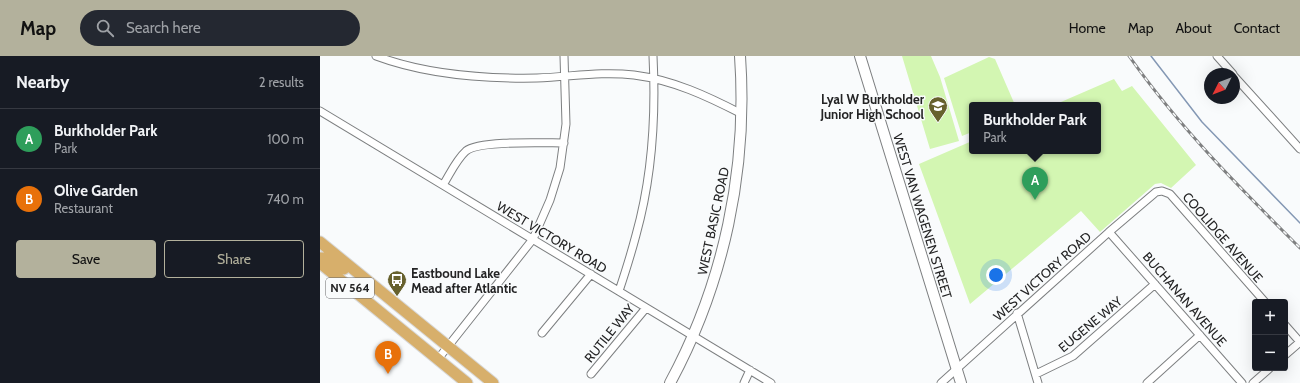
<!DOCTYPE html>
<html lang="en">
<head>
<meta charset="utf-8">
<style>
	:root { --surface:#171b24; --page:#242831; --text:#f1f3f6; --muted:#9ea1a6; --line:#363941; --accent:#b3b19c }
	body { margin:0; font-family:Cabin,sans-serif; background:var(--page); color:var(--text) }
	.controls { position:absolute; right:12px; bottom:12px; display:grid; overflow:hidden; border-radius:4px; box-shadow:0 4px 16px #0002 }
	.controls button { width:36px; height:36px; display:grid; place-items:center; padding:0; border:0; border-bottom:1px solid var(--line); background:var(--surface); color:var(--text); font:20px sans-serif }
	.compass { position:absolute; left:884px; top:12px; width:36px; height:36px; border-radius:50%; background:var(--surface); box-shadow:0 4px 16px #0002; rotate:228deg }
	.you { position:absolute; left:676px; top:219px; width:14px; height:14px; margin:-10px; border:3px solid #fff; border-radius:50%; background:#1a73e8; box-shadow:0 0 0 6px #1a73e833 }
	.badge { display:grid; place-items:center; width:26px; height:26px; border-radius:50%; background:var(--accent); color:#fff; font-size:13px; font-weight:700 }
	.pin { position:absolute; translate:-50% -33px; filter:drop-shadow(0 1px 2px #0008) }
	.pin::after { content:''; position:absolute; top:21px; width:14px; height:12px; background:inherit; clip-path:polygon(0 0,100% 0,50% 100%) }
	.popup { position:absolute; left:649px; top:46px; width:132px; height:52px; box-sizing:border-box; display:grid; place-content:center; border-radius:4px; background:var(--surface); filter:drop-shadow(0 1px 3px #0005); font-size:13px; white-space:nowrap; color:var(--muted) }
	.popup b { font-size:15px; color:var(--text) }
	.popup::after { content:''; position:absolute; left:50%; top:100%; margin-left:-8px; border:8px solid transparent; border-top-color:var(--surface) }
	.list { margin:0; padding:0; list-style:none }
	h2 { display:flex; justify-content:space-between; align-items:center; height:52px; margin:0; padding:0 16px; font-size:17px }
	h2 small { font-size:13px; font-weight:400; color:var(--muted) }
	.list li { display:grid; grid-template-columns:26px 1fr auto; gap:12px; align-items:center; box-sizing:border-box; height:60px; padding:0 16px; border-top:1px solid var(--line) }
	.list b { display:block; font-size:15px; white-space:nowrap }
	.list p { margin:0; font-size:13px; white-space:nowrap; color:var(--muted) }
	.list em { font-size:13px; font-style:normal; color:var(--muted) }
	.actions { display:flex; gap:8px; padding:12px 16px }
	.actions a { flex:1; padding:9px 0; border:1px solid var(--accent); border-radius:4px; text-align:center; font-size:14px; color:var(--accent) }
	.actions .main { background:var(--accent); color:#111 }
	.icon { flex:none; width:22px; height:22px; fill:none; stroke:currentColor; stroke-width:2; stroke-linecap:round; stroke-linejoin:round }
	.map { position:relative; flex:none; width:980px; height:327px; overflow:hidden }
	header { display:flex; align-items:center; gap:24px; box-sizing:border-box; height:56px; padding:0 20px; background:var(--accent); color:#111 }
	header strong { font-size:19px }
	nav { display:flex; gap:22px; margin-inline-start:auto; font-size:14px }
	.search { width:280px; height:36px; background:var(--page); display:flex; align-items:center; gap:10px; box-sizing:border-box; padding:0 14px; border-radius:22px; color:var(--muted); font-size:15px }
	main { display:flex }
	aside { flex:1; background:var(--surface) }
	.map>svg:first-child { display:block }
	.green { fill:#d3f6b2 }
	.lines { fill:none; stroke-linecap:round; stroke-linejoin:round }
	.stream { stroke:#8498b4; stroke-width:1.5 }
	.street-casing { stroke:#7d7f80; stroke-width:9 }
	.secondary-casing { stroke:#7d7f80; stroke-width:12 }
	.primary-casing { stroke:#d8d8d8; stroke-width:13 }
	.street { stroke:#fff; stroke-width:7 }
	.secondary { stroke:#fff; stroke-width:10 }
	.primary { stroke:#d7af6b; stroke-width:11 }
	.rail-casing { stroke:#7f8081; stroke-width:3 }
	.rail { stroke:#f9fbfc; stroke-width:1.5; stroke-dasharray:4.5; stroke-linecap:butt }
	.labels { text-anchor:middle; stroke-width:3; stroke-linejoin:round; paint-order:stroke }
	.shield { fill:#f9fbfc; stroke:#646466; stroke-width:1 }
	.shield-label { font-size:12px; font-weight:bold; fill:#242425 }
	.poi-label { font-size:13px; font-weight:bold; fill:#242425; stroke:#f9fbfc; text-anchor:end }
	.street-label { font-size:13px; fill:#242425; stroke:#f9fbfc }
</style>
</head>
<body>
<header>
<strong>Map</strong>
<div class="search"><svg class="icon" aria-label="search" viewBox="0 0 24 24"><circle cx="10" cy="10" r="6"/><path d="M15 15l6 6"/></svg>Search here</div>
<nav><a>Home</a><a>Map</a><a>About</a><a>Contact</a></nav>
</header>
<main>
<aside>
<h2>Nearby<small>2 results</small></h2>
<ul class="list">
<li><span class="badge" style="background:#2e9e5b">A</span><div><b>Burkholder Park</b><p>Park</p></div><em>100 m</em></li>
<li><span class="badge" style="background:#e8710a">B</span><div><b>Olive Garden</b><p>Restaurant</p></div><em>740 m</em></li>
</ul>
<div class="actions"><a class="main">Save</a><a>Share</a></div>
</aside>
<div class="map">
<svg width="980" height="327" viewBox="0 0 980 327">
	<rect width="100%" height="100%" fill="#f9fbfc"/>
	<path class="green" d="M582 0H611L620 21 639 85 610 93Z
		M669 1 675 3 695 49H652V76L642 80 624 22Z
		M794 23 802 35 812 30 876 109 851 132 841 127 835 128 780 176 761 155 650 248 599 108 652 85V95H778V49H734Z"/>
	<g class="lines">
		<path class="stream" d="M831 0 882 66 980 167"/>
		<defs>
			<path id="street" d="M56 0C107 19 163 23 217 22 250 21 281 15 314 19 353 24 387 40 422 58
				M897 0 913 18
				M914 20 980 93
				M0 55 451 327
				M123 129C130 118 136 104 146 95 159 84 224 87 244 87
				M789 176 922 327
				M299 235C305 217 311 198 316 179 332 122 336 60 333 0
				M697 257 718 327
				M965 269 980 286
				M222 277 271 218
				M965 299 980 286
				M118 303 213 183 230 144 240 112 246 68 244 0
				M271 318 326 252
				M716 318 753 300 835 228
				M424 327 430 314
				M621 327 789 176 836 136 842 135 850 138 945 246
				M827 327 880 279
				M933 327 950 312"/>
			<path id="secondary" d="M540 0 641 327
				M350 327C404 227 428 113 420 0"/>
			<path id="primary" d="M0 186 173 327
				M0 202H6L24 213
				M0 207 147 327"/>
		</defs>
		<use href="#street" class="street-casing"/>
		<use href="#secondary" class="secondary-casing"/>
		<use href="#primary" class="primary-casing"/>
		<use href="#street" class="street"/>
		<use href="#secondary" class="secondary"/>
		<use href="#primary" class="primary"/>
		<defs>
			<path id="rail" d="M809 0C859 71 919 131 980 192"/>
		</defs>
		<use href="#rail" class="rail-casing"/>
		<use href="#rail" class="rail"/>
	</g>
	<defs>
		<symbol id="school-pin" viewBox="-11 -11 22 30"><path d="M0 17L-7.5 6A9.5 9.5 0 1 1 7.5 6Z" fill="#67612d" stroke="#f9fbfc"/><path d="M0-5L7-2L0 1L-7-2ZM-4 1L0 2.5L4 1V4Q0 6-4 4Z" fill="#fff"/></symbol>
		<symbol id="bus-pin" viewBox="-11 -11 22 30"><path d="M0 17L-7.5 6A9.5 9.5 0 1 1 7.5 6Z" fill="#67612d" stroke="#f9fbfc"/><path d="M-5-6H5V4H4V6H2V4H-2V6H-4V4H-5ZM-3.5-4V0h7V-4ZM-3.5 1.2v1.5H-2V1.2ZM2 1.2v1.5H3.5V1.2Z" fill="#fff"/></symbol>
	</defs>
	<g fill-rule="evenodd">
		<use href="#school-pin" x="607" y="39" width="22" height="30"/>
		<use href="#bus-pin" x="66" y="213" width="22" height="30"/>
	</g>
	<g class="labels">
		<rect class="shield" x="6" y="222" width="48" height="20" rx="3"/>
		<g class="shield-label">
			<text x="30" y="236">NV 564</text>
		</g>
		<g class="poi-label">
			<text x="604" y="48">Lyal W Burkholder<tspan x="604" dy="15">Junior High School</tspan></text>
			<text x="91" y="222" text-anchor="start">Eastbound Lake<tspan x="91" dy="15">Mead after Atlantic</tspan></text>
		</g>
		<g class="street-label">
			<text transform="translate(603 160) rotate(73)" y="5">WEST VAN WAGENEN STREET</text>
			<text transform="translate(393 165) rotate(-78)" y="5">WEST BASIC ROAD</text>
			<text transform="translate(232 181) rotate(31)" y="5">WEST VICTORY ROAD</text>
			<text transform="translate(903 181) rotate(49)" y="5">COOLIDGE AVENUE</text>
			<text transform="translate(722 220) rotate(-42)" y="5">WEST VICTORY ROAD</text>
			<text transform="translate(865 243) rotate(49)" y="5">BUCHANAN AVENUE</text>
			<text transform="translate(770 268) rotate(-40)" y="5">EUGENE WAY</text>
			<text transform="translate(289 277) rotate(-51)" y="5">RUTILE WAY</text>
		</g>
	</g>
</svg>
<div class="controls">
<button>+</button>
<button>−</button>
</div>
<svg class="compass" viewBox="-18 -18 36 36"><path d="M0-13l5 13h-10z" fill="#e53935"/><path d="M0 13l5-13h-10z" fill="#9ea1a6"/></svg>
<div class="you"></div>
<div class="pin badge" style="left:715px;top:144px;background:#2e9e5b">A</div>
<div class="popup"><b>Burkholder Park</b>Park</div>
<div class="pin badge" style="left:68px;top:318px;background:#e8710a">B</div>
</div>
</main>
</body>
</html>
